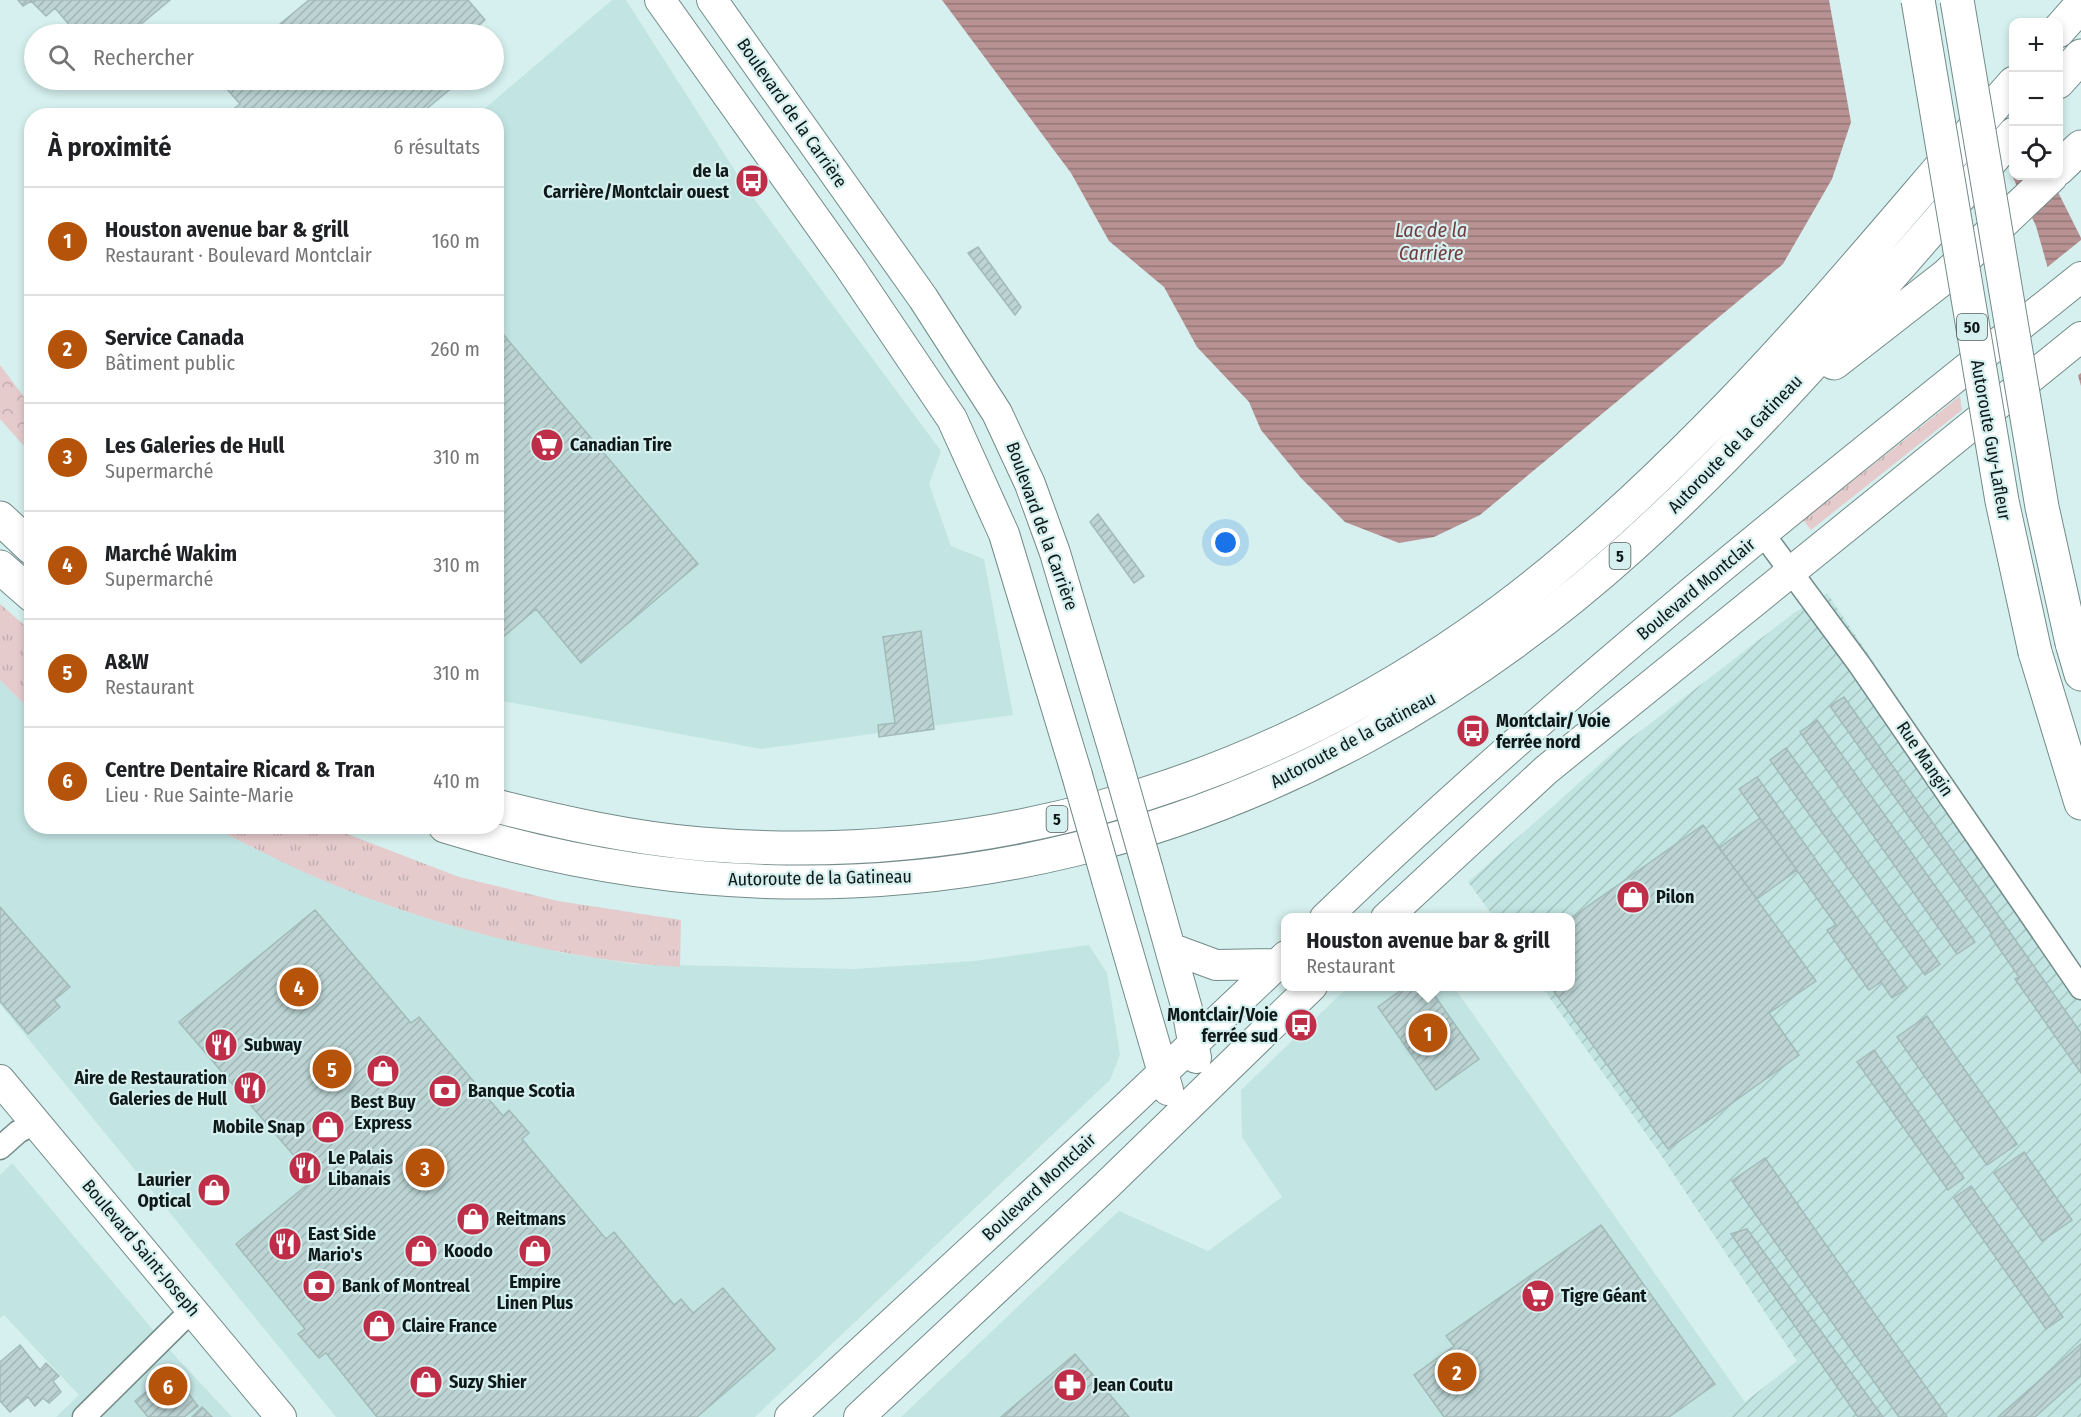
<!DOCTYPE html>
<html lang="fr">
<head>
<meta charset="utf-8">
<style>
	:root { --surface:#fff; --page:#f2f2f2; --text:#202124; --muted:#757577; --line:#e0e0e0; --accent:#b45309 }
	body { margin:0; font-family:"Fira Sans Condensed",sans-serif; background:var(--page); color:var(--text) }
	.controls { position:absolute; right:18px; top:18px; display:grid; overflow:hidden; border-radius:12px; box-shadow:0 3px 9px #0003 }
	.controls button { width:54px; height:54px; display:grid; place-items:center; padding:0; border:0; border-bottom:2px solid var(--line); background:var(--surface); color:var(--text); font:30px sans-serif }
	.you { position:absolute; left:1226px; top:543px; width:21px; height:21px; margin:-15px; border:4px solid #fff; border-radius:50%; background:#1a73e8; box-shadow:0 0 0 9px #1a73e833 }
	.badge { display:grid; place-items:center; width:39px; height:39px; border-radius:50%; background:var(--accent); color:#fff; font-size:20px; font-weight:700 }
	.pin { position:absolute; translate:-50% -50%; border:3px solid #fff; box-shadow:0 2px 6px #0006 }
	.popup { position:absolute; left:1281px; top:913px; width:294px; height:78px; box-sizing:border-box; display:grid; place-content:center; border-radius:12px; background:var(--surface); filter:drop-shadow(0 2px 4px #0005); font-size:20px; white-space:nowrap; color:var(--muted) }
	.popup b { font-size:22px; color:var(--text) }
	.popup::after { content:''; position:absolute; left:50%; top:100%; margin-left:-12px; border:12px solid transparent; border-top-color:var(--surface) }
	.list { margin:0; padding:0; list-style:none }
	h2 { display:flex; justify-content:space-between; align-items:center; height:78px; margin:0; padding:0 24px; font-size:26px }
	h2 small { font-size:20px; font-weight:400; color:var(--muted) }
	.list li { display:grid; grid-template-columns:39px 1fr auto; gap:18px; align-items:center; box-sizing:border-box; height:108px; padding:0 24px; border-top:2px solid var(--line) }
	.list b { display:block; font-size:22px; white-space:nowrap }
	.list p { margin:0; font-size:20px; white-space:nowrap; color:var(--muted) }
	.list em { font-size:20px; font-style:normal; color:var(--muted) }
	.icon { flex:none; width:33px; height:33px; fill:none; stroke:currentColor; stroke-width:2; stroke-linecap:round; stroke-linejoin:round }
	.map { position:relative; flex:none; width:2081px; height:1417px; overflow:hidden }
	.search { position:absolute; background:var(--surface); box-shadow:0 3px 9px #0003; left:24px; top:24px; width:480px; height:66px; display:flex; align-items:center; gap:15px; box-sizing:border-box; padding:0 21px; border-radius:33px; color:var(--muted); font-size:22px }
	.panel { position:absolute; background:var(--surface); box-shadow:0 3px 9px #0003; left:24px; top:108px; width:480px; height:726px; border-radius:24px }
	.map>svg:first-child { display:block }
	.built { fill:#c2e5e3 }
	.industrial { fill:url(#industrial-furrows) }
	.grass { fill:url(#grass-tufts) }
	.forest { fill:url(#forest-crowns) }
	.water { fill:url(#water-rules) }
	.pier { fill:#d5f0ee }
	.building { fill:url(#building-hatch); stroke:#a2bbb9; stroke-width:1.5 }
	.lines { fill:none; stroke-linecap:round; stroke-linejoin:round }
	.minor-casing { stroke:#738b89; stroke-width:25 }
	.major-casing { stroke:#738b89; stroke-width:32 }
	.highway-casing { stroke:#738b89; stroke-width:35 }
	.minor { stroke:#fff; stroke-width:22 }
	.major { stroke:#fff; stroke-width:30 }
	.highway { stroke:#fff; stroke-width:33 }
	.major-bridge-casing { stroke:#738b89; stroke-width:32; stroke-linecap:butt }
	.highway-bridge-casing { stroke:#738b89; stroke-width:35; stroke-linecap:butt }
	.major-bridge { stroke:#fff; stroke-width:30 }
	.highway-bridge { stroke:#fff; stroke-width:33 }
	.labels { text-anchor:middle; stroke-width:4.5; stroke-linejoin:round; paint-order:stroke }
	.shield { fill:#d5f0ee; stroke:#4b5a59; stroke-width:1.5 }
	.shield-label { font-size:16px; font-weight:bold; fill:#101919 }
	.street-label { font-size:18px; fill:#101919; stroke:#d5f0ee }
	.poi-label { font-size:18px; font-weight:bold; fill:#101919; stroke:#d5f0ee; text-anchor:start }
	.water-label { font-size:20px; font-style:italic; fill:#713b3f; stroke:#d5f0ee }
</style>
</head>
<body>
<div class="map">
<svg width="2081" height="1417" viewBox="0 0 2081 1417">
	<defs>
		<pattern id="industrial-furrows" width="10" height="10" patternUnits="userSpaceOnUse" patternTransform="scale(1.5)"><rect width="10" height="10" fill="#c2e5e3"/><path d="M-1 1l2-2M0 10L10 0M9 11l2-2" fill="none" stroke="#a6c4c2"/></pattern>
		<pattern id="grass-tufts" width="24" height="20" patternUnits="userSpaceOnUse" patternTransform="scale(1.5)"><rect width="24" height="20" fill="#e5cbcc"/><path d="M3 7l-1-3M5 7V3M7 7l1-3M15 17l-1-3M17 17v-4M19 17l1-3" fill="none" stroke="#c3aeaf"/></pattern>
		<pattern id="forest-crowns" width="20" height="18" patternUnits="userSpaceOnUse" patternTransform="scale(1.5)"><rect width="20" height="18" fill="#e5cbcc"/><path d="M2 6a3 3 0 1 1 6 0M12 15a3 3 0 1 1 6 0" fill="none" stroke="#c3aeaf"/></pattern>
		<pattern id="water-rules" width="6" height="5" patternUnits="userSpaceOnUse" patternTransform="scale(1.5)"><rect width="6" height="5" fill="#b89293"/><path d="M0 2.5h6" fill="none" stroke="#947677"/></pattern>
		<pattern id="building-hatch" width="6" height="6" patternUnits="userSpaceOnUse" patternTransform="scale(1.5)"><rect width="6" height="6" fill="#bcd5d4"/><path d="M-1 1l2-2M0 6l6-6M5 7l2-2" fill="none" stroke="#a1b6b5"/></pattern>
	</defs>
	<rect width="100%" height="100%" fill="#d5f0ee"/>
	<path class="built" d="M612 0H626L746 188 941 451 929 484 951 546 984 559 1013 715 761 749 497 700 496 116H476Z
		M0 680 31 711 32 826 211 827 314 876 558 952 633 964 854 969 974 961 1089 945 1107 973 1120 1055 1110 1080 755 1417H336L0 1004Z
		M1349 986 1454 987 1745 1402 1726 1417H901L1119 1211 1208 1251 1282 1197 1242 1137 1241 1090Z
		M12 1163 176 1357 232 1417H56L79 1395 4 1315 0 1318V1175Z"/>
	<path class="industrial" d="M1827 593 2081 970V1417H1726L1797 1361 1661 1155 1542 987 1570 986V918L1494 917 1468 882 1617 749 1794 613Z"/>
	<path class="grass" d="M1960 396 1962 410 1811 530 1803 520Z
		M0 604 31 631V711L0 680Z
		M211 827H329L459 877 558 901 681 920 680 967C562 961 422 923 313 876 279 861 245 843 211 827Z"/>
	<path class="forest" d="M0 365 27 401H31V454L0 419Z"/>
	<path class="water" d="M942 0H1829L1851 122 1832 179 1783 264 1480 515 1434 537 1399 543 1345 522 1301 478 1261 430 1249 402 1197 347 1164 287 1109 241 1071 173Z
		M1945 35 1982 39 2013 102 2014 176H2050L2081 238V386L2036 226Z"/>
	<path class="pier" d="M1937 0H1978L1991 56 1993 54 2014 95 2012 183 1943 36Z
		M2081 240V373L2076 377 2045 269Z"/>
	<path class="building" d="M18 0H170L134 30 127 29 122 34H77L55 8 46 16 31 1 23 6Z
		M309 0H468L485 20 478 26 485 34H268Z
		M219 80H461L418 116H235L231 111 240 104Z
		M978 247 1021 307 1015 315 968 253Z
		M496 326 698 564 581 663 536 609 496 643Z
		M1098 514 1144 576 1134 583 1090 522Z
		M921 631 934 729 879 737 878 725 895 723 883 637Z
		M1844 697 2081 1033V1073L2015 979 2019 977 1990 935 1992 934 1830 706Z
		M1817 720 1975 942 1957 954 1800 732Z
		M1786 748 1940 964 1925 975 1770 760Z
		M1757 777 1907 988 1892 998 1881 982 1869 990 1827 930 1836 925 1739 789Z
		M1760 818 1797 870 1757 899 1719 848Z
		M1703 825 1816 981 1769 1013 1799 1055 1668 1149 1550 986H1570V919Z
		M0 907 70 987 54 1000 60 1007 28 1034 0 1001Z
		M315 910 411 1023 419 1017 503 1116 509 1110 529 1133 522 1139 606 1239 614 1232 674 1305 681 1299 693 1313 723 1288 775 1349 697 1417H377L326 1353 319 1358 298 1334 305 1329 236 1244 314 1179 179 1022Z
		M1407 986H1428L1479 1059 1436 1090 1378 1007Z
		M1927 1016 2017 1144 1987 1165 1897 1037Z
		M1874 1050 1964 1178 1948 1190 1857 1062Z
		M2024 1152 2072 1220 2042 1241 1994 1173Z
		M1765 1158 1947 1417H1899L1732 1181Z
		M1971 1186 2063 1317 2046 1329 1954 1198Z
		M1601 1225 1715 1384 1669 1417H1444L1414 1375 1454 1346 1446 1336Z
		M1747 1229 1883 1417H1858L1731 1234Z
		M2081 1344V1376L2035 1417H1998Z
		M20 1345 40 1370 46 1363 59 1376 53 1381 61 1392 49 1403 43 1398 35 1406 28 1397 10 1412 0 1401V1362Z
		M1075 1354 1129 1417H1001Z
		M171 1371 198 1406 184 1417H148L135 1401Z
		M202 1407 212 1417H192Z"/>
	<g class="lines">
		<defs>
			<path id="minor" d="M1763 534 1859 664 2081 988
				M0 1148 18 1132 36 1122
				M84 1417 192 1310"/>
			<path id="major" d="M660 0 849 266 952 419 1004 534 1077 775
				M712 0 923 298 997 413 1030 484 1055 553 1118 765
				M1148 870 1187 1009 1196 1058
				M1107 880 1168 1090
				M1325 918C1563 689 1823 483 2081 277
				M1386 918 1546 770 2081 337
				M1170 948 1216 965 1277 964
				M0 1080 281 1417
				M790 1417 1120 1113 1286 956
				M859 1417 1106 1186 1312 986"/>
			<path id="highway" d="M2058 31 2081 5
				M2058 82 2081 56
				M2058 169 2081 147
				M1834 363 1947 275 2051 176
				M0 518 32 548
				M0 567 32 595
				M2072 643 2081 674
				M2035 652 2081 803
				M496 806C564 823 631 838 701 844 975 867 1243 791 1469 634 1555 575 1634 502 1708 427 1816 319 1912 198 2014 83
				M445 826C876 961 1299 846 1630 548 1770 422 1890 276 2014 134"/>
		</defs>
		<use href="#minor" class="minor-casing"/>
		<use href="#major" class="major-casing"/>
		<use href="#highway" class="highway-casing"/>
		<use href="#minor" class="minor"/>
		<use href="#major" class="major"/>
		<use href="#highway" class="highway"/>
		<defs>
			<path id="major-bridge" d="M1118 765 1148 870
				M1077 775 1107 880"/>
			<path id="highway-bridge" d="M1918 0 2002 501 2035 652
				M1957 0 2042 507 2072 643"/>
		</defs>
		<use href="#major-bridge" class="major-bridge-casing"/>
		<use href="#highway-bridge" class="highway-bridge-casing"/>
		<use href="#major-bridge" class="major-bridge"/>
		<use href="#highway-bridge" class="highway-bridge"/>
	</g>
	<defs>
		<symbol id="bus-disc" viewBox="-11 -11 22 22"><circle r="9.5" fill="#bf2e48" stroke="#d5f0ee"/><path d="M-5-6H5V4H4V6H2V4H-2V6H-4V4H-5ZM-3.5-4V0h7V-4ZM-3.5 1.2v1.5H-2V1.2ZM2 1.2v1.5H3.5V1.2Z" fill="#fff"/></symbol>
		<symbol id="supermarket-disc" viewBox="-11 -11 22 22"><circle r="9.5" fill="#bf2e48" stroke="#d5f0ee"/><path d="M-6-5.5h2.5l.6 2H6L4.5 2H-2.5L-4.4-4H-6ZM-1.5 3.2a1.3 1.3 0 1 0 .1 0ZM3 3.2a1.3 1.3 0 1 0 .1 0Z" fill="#fff"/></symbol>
		<symbol id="shop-disc" viewBox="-11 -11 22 22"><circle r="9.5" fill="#bf2e48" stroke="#d5f0ee"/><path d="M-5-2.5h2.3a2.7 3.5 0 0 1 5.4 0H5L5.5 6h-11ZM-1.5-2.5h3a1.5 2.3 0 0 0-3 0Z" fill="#fff"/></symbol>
		<symbol id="restaurant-disc" viewBox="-11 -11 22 22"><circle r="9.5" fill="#bf2e48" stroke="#d5f0ee"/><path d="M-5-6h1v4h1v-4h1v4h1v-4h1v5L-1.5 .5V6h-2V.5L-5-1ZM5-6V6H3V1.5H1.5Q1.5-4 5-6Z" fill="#fff"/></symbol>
		<symbol id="bank-disc" viewBox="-11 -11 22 22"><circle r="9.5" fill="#bf2e48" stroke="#d5f0ee"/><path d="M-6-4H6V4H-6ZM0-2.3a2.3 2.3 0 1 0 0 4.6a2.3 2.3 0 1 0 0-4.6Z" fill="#fff"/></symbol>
		<symbol id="pharmacy-disc" viewBox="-11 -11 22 22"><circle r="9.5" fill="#bf2e48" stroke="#d5f0ee"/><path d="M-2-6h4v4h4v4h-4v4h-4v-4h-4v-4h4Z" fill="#fff"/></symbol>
	</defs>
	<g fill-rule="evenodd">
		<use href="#bus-disc" x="733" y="162" width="38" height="38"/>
		<use href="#supermarket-disc" x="528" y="426" width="38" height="38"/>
		<use href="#bus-disc" x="1454" y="712" width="38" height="38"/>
		<use href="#shop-disc" x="1614" y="878" width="38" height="38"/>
		<use href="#bus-disc" x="1282" y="1006" width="38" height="38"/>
		<use href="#restaurant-disc" x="202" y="1026" width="38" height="38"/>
		<use href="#shop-disc" x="364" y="1052" width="38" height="38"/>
		<use href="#restaurant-disc" x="231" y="1069" width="38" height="38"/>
		<use href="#bank-disc" x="426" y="1072" width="38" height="38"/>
		<use href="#shop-disc" x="309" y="1108" width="38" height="38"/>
		<use href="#restaurant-disc" x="286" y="1149" width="38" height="38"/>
		<use href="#shop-disc" x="195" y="1171" width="38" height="38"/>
		<use href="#shop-disc" x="454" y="1200" width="38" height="38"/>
		<use href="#restaurant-disc" x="266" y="1225" width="38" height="38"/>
		<use href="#shop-disc" x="402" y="1232" width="38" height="38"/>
		<use href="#shop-disc" x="516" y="1232" width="38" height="38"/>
		<use href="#bank-disc" x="300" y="1267" width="38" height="38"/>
		<use href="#supermarket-disc" x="1519" y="1277" width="38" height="38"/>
		<use href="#shop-disc" x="360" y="1307" width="38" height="38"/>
		<use href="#shop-disc" x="407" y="1363" width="38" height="38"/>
		<use href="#pharmacy-disc" x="1051" y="1366" width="38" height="38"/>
	</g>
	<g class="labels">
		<g class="shield">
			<rect x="1957" y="314" width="30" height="26" rx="4.5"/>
			<rect x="1609.5" y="543" width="21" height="26" rx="4.5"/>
			<rect x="1046.5" y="806" width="21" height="26" rx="4.5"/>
		</g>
		<g class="shield-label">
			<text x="1972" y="333">50</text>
			<text x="1620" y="562">5</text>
			<text x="1057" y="825">5</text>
		</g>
		<g class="street-label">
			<text transform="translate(792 113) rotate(55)" y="6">Boulevard de la Carrière</text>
			<text transform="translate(1991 440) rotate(80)" y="6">Autoroute Guy-Lafleur</text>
			<text transform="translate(1735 444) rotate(-46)" y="6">Autoroute de la Gatineau</text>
			<text transform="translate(1042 526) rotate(70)" y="6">Boulevard de la Carrière</text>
			<text transform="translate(1696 589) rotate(-40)" y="6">Boulevard Montclair</text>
			<text transform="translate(1353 740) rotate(-28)" y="6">Autoroute de la Gatineau</text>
			<text transform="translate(1925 759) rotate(56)" y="6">Rue Mangin</text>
			<text transform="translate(820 878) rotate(-1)" y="6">Autoroute de la Gatineau</text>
			<text transform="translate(1039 1187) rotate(-43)" y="6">Boulevard Montclair</text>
			<text transform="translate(141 1248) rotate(50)" y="6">Boulevard Saint-Joseph</text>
		</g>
		<g class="poi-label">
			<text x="729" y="177" text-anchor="end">de la<tspan x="729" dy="21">Carrière/Montclair ouest</tspan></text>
			<text x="570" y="451">Canadian Tire</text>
			<text x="1496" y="727">Montclair/ Voie<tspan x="1496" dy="21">ferrée nord</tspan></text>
			<text x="1656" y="903">Pilon</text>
			<text x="1278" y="1021" text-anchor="end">Montclair/Voie<tspan x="1278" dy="21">ferrée sud</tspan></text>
			<text x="244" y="1051">Subway</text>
			<text x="227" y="1084" text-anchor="end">Aire de Restauration<tspan x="227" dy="21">Galeries de Hull</tspan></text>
			<text x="468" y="1097">Banque Scotia</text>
			<text x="383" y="1108" text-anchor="middle">Best Buy<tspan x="383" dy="21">Express</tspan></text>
			<text x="305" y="1133" text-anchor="end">Mobile Snap</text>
			<text x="328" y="1164">Le Palais<tspan x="328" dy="21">Libanais</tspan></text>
			<text x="191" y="1186" text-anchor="end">Laurier<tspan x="191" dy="21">Optical</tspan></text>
			<text x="496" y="1225">Reitmans</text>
			<text x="308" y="1240">East Side<tspan x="308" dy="21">Mario's</tspan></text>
			<text x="444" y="1257">Koodo</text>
			<text x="535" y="1288" text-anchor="middle">Empire<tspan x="535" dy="21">Linen Plus</tspan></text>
			<text x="342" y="1292">Bank of Montreal</text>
			<text x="1561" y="1302">Tigre Géant</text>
			<text x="402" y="1332">Claire France</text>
			<text x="449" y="1388">Suzy Shier</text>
			<text x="1093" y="1391">Jean Coutu</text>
		</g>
		<g class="water-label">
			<text x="1431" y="237">Lac de la<tspan x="1431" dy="23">Carrière</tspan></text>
		</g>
	</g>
</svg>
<div class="controls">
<button>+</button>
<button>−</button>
<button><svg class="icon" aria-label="locate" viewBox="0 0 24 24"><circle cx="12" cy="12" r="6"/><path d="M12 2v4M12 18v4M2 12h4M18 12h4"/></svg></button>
</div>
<div class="you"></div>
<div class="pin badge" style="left:1428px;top:1033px">1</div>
<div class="popup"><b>Houston avenue bar &amp; grill</b>Restaurant</div>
<div class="pin badge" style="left:1457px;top:1372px">2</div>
<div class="pin badge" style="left:425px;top:1168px">3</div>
<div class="pin badge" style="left:299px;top:987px">4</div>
<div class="pin badge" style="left:332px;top:1069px">5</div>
<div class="pin badge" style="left:168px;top:1386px">6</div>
<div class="search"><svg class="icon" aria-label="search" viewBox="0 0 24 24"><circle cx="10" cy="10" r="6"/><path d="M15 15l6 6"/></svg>Rechercher</div>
<section class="panel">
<h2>À proximité<small>6 résultats</small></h2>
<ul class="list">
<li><span class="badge">1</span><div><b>Houston avenue bar &amp; grill</b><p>Restaurant · Boulevard Montclair</p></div><em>160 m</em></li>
<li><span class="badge">2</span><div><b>Service Canada</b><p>Bâtiment public</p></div><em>260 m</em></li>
<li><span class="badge">3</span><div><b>Les Galeries de Hull</b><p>Supermarché</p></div><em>310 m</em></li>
<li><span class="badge">4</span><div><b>Marché Wakim</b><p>Supermarché</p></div><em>310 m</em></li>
<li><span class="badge">5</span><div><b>A&amp;W</b><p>Restaurant</p></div><em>310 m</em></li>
<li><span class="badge">6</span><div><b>Centre Dentaire Ricard &amp; Tran</b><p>Lieu · Rue Sainte-Marie</p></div><em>410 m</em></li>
</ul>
</section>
</div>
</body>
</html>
